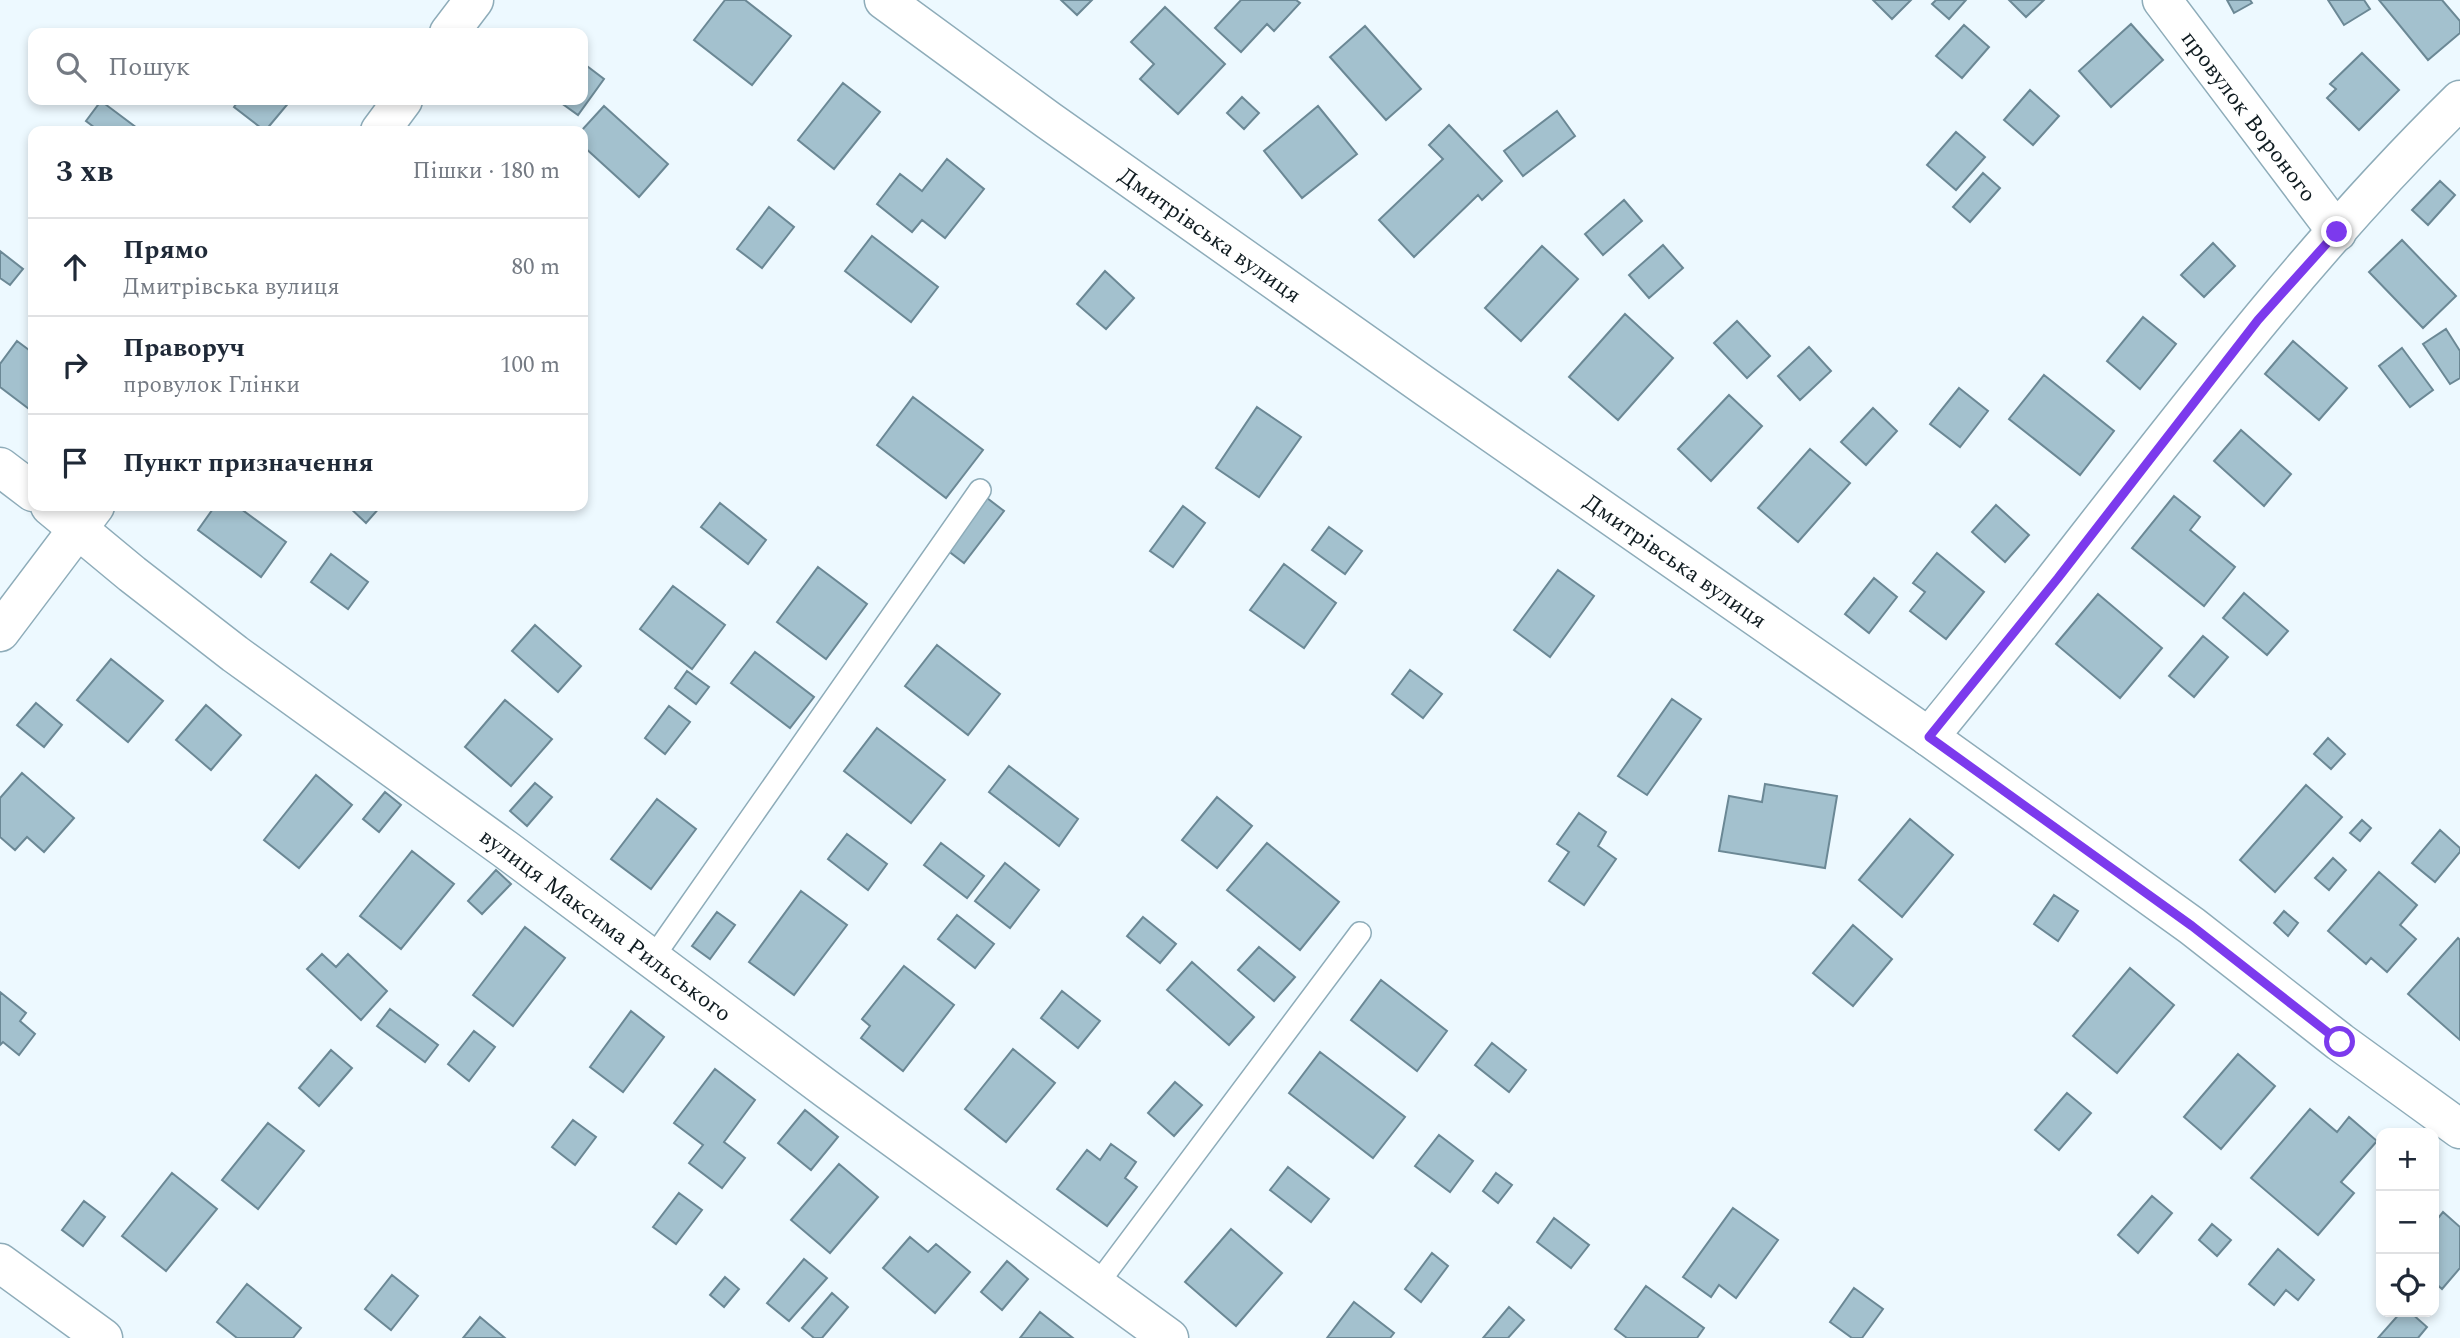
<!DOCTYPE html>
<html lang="uk">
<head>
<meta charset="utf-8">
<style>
	:root { --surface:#fff; --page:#f2f2f3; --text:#1f2937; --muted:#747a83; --line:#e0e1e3 }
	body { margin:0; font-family:Spectral,serif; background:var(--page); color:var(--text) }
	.controls { position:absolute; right:21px; bottom:21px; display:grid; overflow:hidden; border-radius:14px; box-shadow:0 4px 10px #0003 }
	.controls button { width:63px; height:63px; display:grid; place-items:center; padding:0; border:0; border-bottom:2px solid var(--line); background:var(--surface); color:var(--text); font:35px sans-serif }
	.stop { position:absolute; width:21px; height:21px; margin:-16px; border:5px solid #7c3aed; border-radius:50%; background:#fff }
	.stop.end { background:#7c3aed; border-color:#fff; box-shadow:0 2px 7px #0008 }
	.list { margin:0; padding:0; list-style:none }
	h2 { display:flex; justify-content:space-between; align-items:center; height:91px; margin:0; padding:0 28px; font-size:30px }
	h2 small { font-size:23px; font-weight:400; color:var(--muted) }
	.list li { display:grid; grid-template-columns:46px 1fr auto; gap:21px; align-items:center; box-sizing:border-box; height:98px; padding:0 28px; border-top:2px solid var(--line) }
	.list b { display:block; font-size:26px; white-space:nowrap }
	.list p { margin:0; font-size:23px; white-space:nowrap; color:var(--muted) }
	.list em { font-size:23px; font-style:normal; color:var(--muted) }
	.icon { flex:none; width:38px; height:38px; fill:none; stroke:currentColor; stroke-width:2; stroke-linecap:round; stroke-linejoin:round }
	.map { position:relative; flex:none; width:2460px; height:1338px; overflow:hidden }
	.search { position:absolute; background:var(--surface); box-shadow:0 4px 10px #0003; left:28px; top:28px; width:560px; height:77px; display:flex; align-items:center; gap:18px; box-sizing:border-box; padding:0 24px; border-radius:14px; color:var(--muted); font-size:26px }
	.panel { position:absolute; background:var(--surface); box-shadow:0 4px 10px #0003; left:28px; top:126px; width:560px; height:385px; border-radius:14px }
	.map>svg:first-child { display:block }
	.building { fill:#a3c1ce; stroke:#6b8895; stroke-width:2 }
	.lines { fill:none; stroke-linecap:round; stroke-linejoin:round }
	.lane-casing { stroke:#8eacb9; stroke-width:24 }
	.street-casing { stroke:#8eacb9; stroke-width:41 }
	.lane { stroke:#fff; stroke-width:21 }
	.street { stroke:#fff; stroke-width:38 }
	.route { stroke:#7c3aed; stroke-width:9 }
	.labels { text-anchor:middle; stroke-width:5; stroke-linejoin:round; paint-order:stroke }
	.street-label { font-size:23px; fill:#101c21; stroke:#fff }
</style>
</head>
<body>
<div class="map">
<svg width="2460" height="1338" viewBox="0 0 2460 1338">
	<rect width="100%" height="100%" fill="#edf9ff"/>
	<path class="building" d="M725 0H745L791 36 752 85 694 40Z
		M1061 0H1092L1077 15Z
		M1241 0H1296L1300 3 1274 31 1267 24 1241 52 1215 28Z
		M1873 0H1911L1892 19Z
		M1936 0H1966L1949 19 1932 4Z
		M2009 0H2044L2026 17Z
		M2227 0H2250L2252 3 2234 13Z
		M2328 0H2364L2370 9 2344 25Z
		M2379 0H2442L2460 21V33L2428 60Z
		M1165 7 1225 64 1178 114 1140 79 1154 64 1131 42Z
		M2131 24 2163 60 2111 107 2079 71Z
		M1964 25 1989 47 1962 78 1936 56Z
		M1365 26 1421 89 1386 120 1330 57Z
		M2362 53 2399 90 2359 130 2327 98 2336 89 2330 84Z
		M583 63 604 79 578 115 557 100H583Z
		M843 83 880 112 834 169 798 140Z
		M2030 90 2059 116 2033 145 2004 120Z
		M1242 97 1259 113 1244 129 1227 113Z
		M239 100H291L265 131 234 107Z
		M101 101 137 128 135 131H99L86 121Z
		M604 106 668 164 639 197 583 146 581 131Z
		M1318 106 1357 154 1302 198 1264 151Z
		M1557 111 1575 136 1523 176 1504 151Z
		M1449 125 1502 181 1482 200 1478 195 1414 257 1379 220 1443 159 1429 145Z
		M1956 132 1985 157 1956 190 1927 165Z
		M947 159 984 189 945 238 922 220 912 232 877 204 900 174 922 191Z
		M1983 173 2000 188 1970 222 1953 207Z
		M2440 181 2455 195 2428 225 2412 210Z
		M1624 200 1642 221 1603 255 1585 234Z
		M769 207 794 227 762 268 737 249Z
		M872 236 938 287 911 322 845 271Z
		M2402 240 2456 296 2423 328 2369 272Z
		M2213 243 2235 266 2204 297 2181 275Z
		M1663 245 1683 268 1649 298 1629 275Z
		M1542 246 1578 279 1521 341 1485 308Z
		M0 251 23 269 10 285 0 278Z
		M1105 271 1134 298 1106 329 1077 304Z
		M1625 314 1673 358 1618 420 1569 377Z
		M2143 317 2176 344 2140 389 2107 361Z
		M1737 321 1770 356 1747 378 1714 343Z
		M2446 329 2460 351V378L2450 384 2423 344Z
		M17 341 33 353V412L0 387V364Z
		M2293 341 2347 388 2319 420 2265 374Z
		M1809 347 1831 371 1800 400 1778 376Z
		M2402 348 2433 390 2410 407 2379 366Z
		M2044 375 2114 431 2080 475 2009 419Z
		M1959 388 1988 411 1960 447 1930 424Z
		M1729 395 1762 426 1711 481 1678 449Z
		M913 397 983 450 946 498 877 445Z
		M1257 407 1301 437 1259 497 1216 468Z
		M1873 408 1897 431 1866 465 1841 442Z
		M2241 430 2291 474 2264 506 2214 461Z
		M1810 449 1850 483 1798 542 1758 508Z
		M974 488 1004 511 964 563 934 540Z
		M2174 496 2200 517 2190 530 2235 567 2204 606 2132 548Z
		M720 503 766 540 748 564 701 527Z
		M1996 505 2029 535 2005 562 1972 532Z
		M215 506H237L286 542 261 577 198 530Z
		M348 506H381L366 523Z
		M1183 506 1205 523 1173 567 1150 551Z
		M1329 527 1362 551 1345 574 1312 550Z
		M1937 553 1984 592 1946 639 1910 611 1925 592 1913 583Z
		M331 554 368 582 348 609 311 582Z
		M1284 564 1336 603 1304 648 1250 610Z
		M818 567 867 604 826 659 777 622Z
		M1558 570 1594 596 1550 657 1514 630Z
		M1874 578 1897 597 1869 633 1845 614Z
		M673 586 725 625 692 669 640 629Z
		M2244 593 2288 631 2267 655 2223 618Z
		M2098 594 2162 648 2120 698 2056 644Z
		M535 625 581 666 558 692 512 651Z
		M2203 636 2228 657 2194 697 2169 676Z
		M937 645 1000 694 968 735 905 686Z
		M755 652 814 697 790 728 731 683Z
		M111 659 163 701 128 742 77 700Z
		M1410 670 1442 694 1423 718 1392 694Z
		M687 671 709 687 696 704 675 688Z
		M1672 699 1701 719 1647 795 1618 776Z
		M505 700 552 739 511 786 465 747Z
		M36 703 62 725 44 747 17 725Z
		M206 705 241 735 211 770 176 740Z
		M669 706 690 722 665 754 645 738Z
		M877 728 945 780 911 823 844 771Z
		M2328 738 2345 754 2331 769 2314 754Z
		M1009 766 1078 819 1059 846 989 792Z
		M22 773 74 818 44 852 27 837 15 850 0 837V798Z
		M316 775 352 805 299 868 264 840Z
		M535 783 552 797 527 826 510 811Z
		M1765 784 1837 796 1825 868 1719 851 1729 796 1762 802Z
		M2306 785 2342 817 2275 892 2240 860Z
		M385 792 401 805 379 832 363 819Z
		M1217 797 1252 826 1217 868 1182 840Z
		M657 799 696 829 651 889 611 859Z
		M1579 813 1606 832 1598 846 1616 859 1584 905 1549 881 1569 852 1557 844Z
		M1910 819 1953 855 1902 917 1859 880Z
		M2362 820 2371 828 2360 841 2350 833Z
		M2440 830 2460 848V852L2435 882 2412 863Z
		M847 834 887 864 868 890 828 859Z
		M941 843 984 876 967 898 924 865Z
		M1267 843 1339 902 1300 950 1227 890Z
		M412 851 454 884 401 949 360 916Z
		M2333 858 2346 870 2329 890 2315 878Z
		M1005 863 1039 890 1010 928 975 901Z
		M496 870 511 884 482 914 468 901Z
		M2379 872 2417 905 2400 925 2416 939 2387 972 2371 958 2366 964 2328 931Z
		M801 891 847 925 794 995 749 962Z
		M2054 895 2078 911 2058 941 2034 924Z
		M2284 911 2298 923 2288 936 2274 923Z
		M717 912 735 925 710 959 692 946Z
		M957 915 994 944 975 968 938 939Z
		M1143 917 1176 944 1160 963 1127 936Z
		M1853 925 1892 959 1853 1006 1813 973Z
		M525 927 565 958 513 1026 473 995Z
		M2458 938 2460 940V1040L2408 994Z
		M1259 947 1295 977 1274 1001 1238 970Z
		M322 954 336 967 348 954 387 991 361 1020 307 969Z
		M1192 962 1254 1017 1229 1045 1167 990Z
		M904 966 954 1005 903 1071 861 1038 870 1026 862 1019Z
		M2130 968 2174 1005 2117 1073 2073 1036Z
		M1381 980 1447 1031 1417 1071 1351 1020Z
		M1062 991 1100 1021 1078 1048 1041 1018Z
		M0 992 26 1013 20 1021 35 1034 19 1055 3 1042 0 1045Z
		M390 1009 438 1045 425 1062 377 1026Z
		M631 1011 664 1037 623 1092 590 1067Z
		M474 1031 495 1047 469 1081 448 1064Z
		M1492 1043 1526 1070 1509 1092 1475 1065Z
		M1013 1049 1055 1083 1006 1142 965 1109Z
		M331 1050 352 1068 319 1106 299 1088Z
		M1320 1052 1405 1117 1373 1158 1289 1093Z
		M2238 1054 2275 1086 2221 1149 2184 1117Z
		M715 1069 755 1100 724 1142 745 1158 722 1188 689 1163 703 1145 674 1123Z
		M1175 1082 1202 1105 1174 1136 1148 1113Z
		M2067 1093 2091 1113 2059 1150 2035 1130Z
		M2310 1109 2337 1132 2349 1117 2377 1141 2341 1182 2354 1193 2318 1235 2251 1178Z
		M805 1110 838 1137 811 1170 778 1143Z
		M573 1120 596 1137 575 1165 552 1147Z
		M268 1123 304 1151 258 1209 222 1180Z
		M1439 1135 1473 1161 1450 1192 1415 1166Z
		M1111 1144 1136 1162 1125 1178 1137 1187 1107 1226 1057 1189 1087 1150 1100 1160Z
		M839 1164 878 1197 830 1253 791 1220Z
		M1288 1167 1329 1199 1311 1222 1270 1190Z
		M172 1173 217 1209 166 1271 122 1236Z
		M1496 1173 1512 1185 1498 1203 1483 1191Z
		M679 1193 702 1210 676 1244 653 1227Z
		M2152 1196 2172 1213 2138 1253 2118 1235Z
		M84 1201 105 1217 83 1246 62 1230Z
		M1733 1208 1778 1240 1736 1298 1719 1285 1711 1297 1683 1277Z
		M2443 1212 2460 1227V1268L2442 1289 2434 1282V1223Z
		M1554 1218 1589 1245 1571 1268 1537 1242Z
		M2212 1224 2231 1240 2217 1256 2199 1240Z
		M1231 1229 1282 1273 1236 1326 1185 1282Z
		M910 1237 928 1252 936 1244 970 1272 935 1313 883 1268Z
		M2278 1249 2314 1280 2298 1300 2286 1290 2274 1305 2249 1284Z
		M1432 1253 1448 1266 1421 1302 1405 1289Z
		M804 1259 827 1278 789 1321 767 1303Z
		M1007 1261 1028 1279 1002 1310 981 1292Z
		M392 1275 418 1296 391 1330 365 1309Z
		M725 1277 739 1289 724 1307 710 1295Z
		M247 1284 301 1328 293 1338H237L217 1322Z
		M1646 1286 1704 1328 1697 1338H1627L1615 1329Z
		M1854 1288 1883 1309 1862 1338H1852L1830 1322Z
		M832 1293 848 1307 822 1338H814L802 1328Z
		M1354 1302 1394 1333 1390 1338H1327Z
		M1509 1307 1524 1320 1508 1338H1483Z
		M1040 1312 1073 1338H1020Z
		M2401 1312H2410L2427 1327 2418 1338H2378Z
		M480 1317 505 1338H463Z"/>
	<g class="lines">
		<defs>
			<path id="lane" d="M652 959 980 490
				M1096 1286 1360 933"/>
			<g id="street">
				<path id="s1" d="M884 0 1048 120 1426 387 1929 737 2192 926 2340 1042 2460 1129"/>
				<path id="s2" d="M2162 0 2337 232"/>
				<path d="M449 33 474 0"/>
				<path d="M380 131 403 100"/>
				<path d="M0 467 33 492"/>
				<path id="s3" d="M50 506 132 574 235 654 505 849 828 1090 1169 1338"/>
				<path d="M0 632 95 506"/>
				<path d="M1929 737C2105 524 2262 294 2460 100"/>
				<path d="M0 1263 103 1338"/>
			</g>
		</defs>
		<use href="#lane" class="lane-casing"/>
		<use href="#street" class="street-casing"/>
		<use href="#lane" class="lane"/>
		<use href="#street" class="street"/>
	</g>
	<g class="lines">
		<path class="route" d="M2337 232 2258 320 2058 578 1929 737 2192 926 2340 1042"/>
	</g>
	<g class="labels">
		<g class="street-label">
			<text dy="8" stroke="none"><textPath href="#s2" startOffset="145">провулок Вороного</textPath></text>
			<text dy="8" stroke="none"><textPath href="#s1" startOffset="402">Дмитрівська вулиця</textPath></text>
			<text dy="8" stroke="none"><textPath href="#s1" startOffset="970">Дмитрівська вулиця</textPath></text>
			<text dy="8" stroke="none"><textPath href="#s3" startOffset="696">вулиця Максима Рильського</textPath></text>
		</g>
	</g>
</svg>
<div class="controls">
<button>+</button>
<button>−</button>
<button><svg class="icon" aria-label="locate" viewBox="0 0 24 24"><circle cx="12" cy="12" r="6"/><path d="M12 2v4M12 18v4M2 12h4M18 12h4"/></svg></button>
</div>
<div class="stop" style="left:2340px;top:1042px"></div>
<div class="stop end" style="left:2337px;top:232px"></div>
<div class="search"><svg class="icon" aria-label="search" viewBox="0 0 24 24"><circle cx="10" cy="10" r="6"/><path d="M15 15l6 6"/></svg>Пошук</div>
<section class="panel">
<h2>3 хв<small>Пішки · 180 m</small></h2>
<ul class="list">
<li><svg class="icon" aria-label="ahead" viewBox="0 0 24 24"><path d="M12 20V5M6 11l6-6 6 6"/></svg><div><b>Прямо</b><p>Дмитрівська вулиця</p></div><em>80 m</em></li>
<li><svg class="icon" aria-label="right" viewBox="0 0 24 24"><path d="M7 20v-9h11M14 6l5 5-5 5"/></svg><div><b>Праворуч</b><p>провулок Глінки</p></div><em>100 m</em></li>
<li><svg class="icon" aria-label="arrive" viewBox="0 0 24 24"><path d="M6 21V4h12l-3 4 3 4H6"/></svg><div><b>Пункт призначення</b></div></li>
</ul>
</section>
</div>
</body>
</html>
